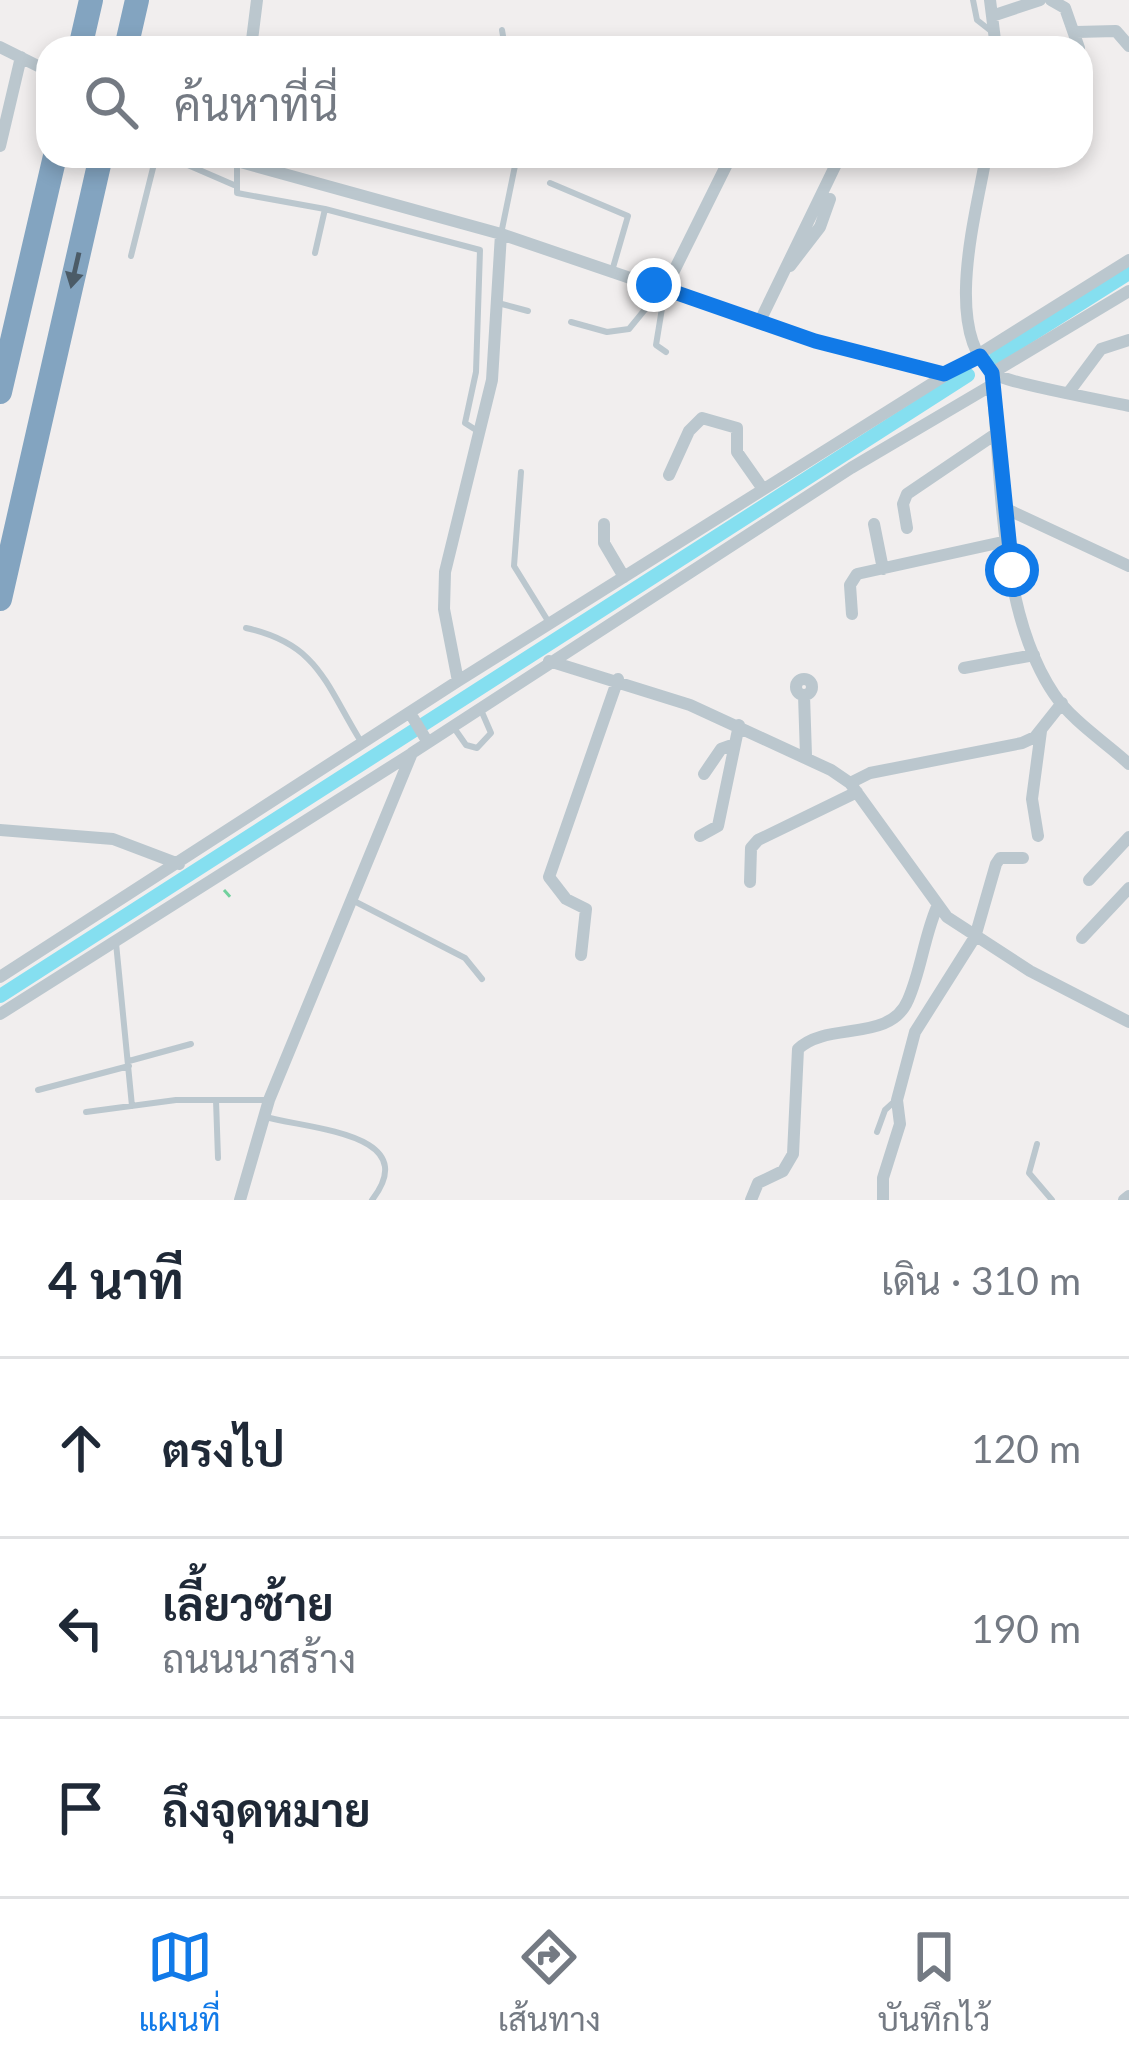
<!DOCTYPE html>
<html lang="th">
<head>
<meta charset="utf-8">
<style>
	:root { --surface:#fff; --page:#f2f2f3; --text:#1f2937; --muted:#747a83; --line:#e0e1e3; --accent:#117ae8 }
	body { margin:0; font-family:Lato,Sarabun,sans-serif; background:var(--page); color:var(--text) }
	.stop { position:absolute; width:36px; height:36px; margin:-27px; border:9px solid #117ae8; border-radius:50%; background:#fff }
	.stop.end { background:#117ae8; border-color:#fff; box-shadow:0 3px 12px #0008 }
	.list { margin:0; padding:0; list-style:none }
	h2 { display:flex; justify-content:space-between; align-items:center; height:156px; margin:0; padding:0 48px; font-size:51px }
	h2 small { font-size:39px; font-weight:400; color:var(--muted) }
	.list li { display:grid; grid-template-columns:78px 1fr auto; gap:36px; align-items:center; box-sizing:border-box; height:180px; padding:0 48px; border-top:3px solid var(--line) }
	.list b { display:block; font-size:45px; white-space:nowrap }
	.list p { margin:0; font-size:39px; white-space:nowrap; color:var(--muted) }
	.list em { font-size:39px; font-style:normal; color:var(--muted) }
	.icon { flex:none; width:66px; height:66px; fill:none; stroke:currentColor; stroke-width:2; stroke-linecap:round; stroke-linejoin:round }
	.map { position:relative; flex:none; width:1129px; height:1200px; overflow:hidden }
	.search { position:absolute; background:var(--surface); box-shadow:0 6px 18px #0003; left:36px; right:36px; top:36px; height:132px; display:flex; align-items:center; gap:30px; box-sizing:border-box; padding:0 42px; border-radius:36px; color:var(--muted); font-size:45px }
	.sheet { height:696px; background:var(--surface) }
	nav { display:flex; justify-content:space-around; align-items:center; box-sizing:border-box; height:168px; border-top:3px solid var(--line); background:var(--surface); font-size:33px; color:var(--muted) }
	nav a { display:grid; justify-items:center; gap:6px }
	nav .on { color:var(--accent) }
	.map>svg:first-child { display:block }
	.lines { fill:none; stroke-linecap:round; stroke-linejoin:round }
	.canal { stroke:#85dff0; stroke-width:14 }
	.path { stroke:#71d09c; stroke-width:3; stroke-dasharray:9 6; stroke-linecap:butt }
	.lane { stroke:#bbc7ce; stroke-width:6 }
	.street { stroke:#bbc7ce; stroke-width:12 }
	.highway { stroke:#83a4c0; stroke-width:24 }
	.oneway { fill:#4b5b67 }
	.route { stroke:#117ae8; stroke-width:15 }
</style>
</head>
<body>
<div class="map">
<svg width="1129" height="1200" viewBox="0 0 1129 1200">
	<rect width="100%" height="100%" fill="#f1eeee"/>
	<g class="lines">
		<path class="canal" d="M996 357 1129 273
			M0 996 968 375"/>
		<path class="path" d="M224 890 233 900"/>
		<path class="lane" d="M973 0 977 20 991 31
			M502 30 505 48
			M167 156 234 185
			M237 164V193L325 209 480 250 476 372 465 423 476 430
			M550 183 628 216 612 271
			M501 234 517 156
			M315 253 325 209
			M131 256 156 156
			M665 290 656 345 666 352
			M498 303 528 311
			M571 322 607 332 629 329 647 307 653 287
			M521 472 514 566 548 621
			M246 628C318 644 325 683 360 740
			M452 725 466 745 477 748 491 733 481 710
			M354 901 465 958 482 979
			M116 943 132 1106
			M129 1061 191 1044
			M38 1090 129 1066
			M216 1100 218 1158
			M86 1112 176 1100H269
			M266 1117C308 1129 424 1133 372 1200
			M877 1132 885 1110 896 1100
			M1037 1144 1029 1173 1052 1200"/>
		<path class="street" d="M990 0 996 48
			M1051 0 1065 8 1079 48
			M992 16 1040 0
			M1076 32 1116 31 1129 46
			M0 47 48 71
			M251 48 257 0
			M1081 59 1085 77
			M0 146 21 57
			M219 156 501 234 815 341 944 375
			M986 156C977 211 942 331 993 373 1005 383 1107 401 1129 406
			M790 266 820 227 830 199
			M665 289 731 156
			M1129 291 992 373V385C1002 480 999 613 1054 694 1072 721 1105 742 1129 764
			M759 323 840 156
			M1069 392 1101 349 1129 340
			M669 475 689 431 702 418 737 428V452L763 489
			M1002 507 1129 566
			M604 524V543L624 577
			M874 524 883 569
			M907 528 903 504 907 494 997 433
			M852 614 850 585 857 574 1007 541
			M549 661 690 705 831 770 850 783 947 917 1030 971 1129 1022
			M964 668 1034 655
			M796 687a8 8 0 1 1 16 0a8 8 0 1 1-16 0Z
			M458 681 444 609 445 572 492 380 501 234
			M804 695 806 756
			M410 713 427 741
			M704 774 721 749 735 744
			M850 783 870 773 1022 743 1035 737 1062 703
			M0 830 113 839 179 864
			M700 836 718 826 739 725
			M1038 836 1032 799 1041 731
			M1089 880 1129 837
			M750 882 751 848 758 840 857 792
			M1082 938 1129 888
			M581 955 586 909 566 899 549 877 618 679
			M0 977 458 681 1129 260
			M0 1014 411 754
			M240 1200 269 1100 412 753 851 468 992 385
			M751 1200 758 1183 783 1171 793 1154 798 1049C827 1021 890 1043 908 1000 921 971 924 937 937 907
			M883 1200V1178L900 1124 897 1100 915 1032 975 937 996 864 1000 858H1023
			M1124 1200 1129 1196"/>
		<path class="highway" d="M80 48 91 0
			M126 48 137 0
			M0 392 55 156
			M0 599 101 156"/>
	</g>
	<defs><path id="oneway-solid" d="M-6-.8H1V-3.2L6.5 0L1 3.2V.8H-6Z" transform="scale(3)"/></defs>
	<use class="oneway" href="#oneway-solid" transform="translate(75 270) rotate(103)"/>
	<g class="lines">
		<path class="route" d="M654 285 815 341 944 374 980 356 992 373 1012 570"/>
	</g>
</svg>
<div class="stop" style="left:1012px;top:570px"></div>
<div class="stop end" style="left:654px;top:285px"></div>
<div class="search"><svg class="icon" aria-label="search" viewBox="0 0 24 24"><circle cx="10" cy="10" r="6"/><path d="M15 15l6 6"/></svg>ค้นหาที่นี่</div>
</div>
<section class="sheet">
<h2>4 นาที<small>เดิน · 310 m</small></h2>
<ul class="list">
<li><svg class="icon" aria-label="ahead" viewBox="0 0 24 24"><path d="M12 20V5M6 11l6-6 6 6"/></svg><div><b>ตรงไป</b></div><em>120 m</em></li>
<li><svg class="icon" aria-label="left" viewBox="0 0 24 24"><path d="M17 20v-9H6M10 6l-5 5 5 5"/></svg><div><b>เลี้ยวซ้าย</b><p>ถนนนาสร้าง</p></div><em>190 m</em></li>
<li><svg class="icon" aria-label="arrive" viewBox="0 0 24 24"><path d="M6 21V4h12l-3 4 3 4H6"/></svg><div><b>ถึงจุดหมาย</b></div></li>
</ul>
</section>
<nav>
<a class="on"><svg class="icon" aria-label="map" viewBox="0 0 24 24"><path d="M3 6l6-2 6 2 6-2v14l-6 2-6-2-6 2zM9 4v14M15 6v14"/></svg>แผนที่</a>
<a><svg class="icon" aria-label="directions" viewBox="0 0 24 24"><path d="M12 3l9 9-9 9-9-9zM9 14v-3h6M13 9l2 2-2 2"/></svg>เส้นทาง</a>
<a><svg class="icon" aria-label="saved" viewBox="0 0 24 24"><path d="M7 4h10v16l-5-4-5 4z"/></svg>บันทึกไว้</a>
</nav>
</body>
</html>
